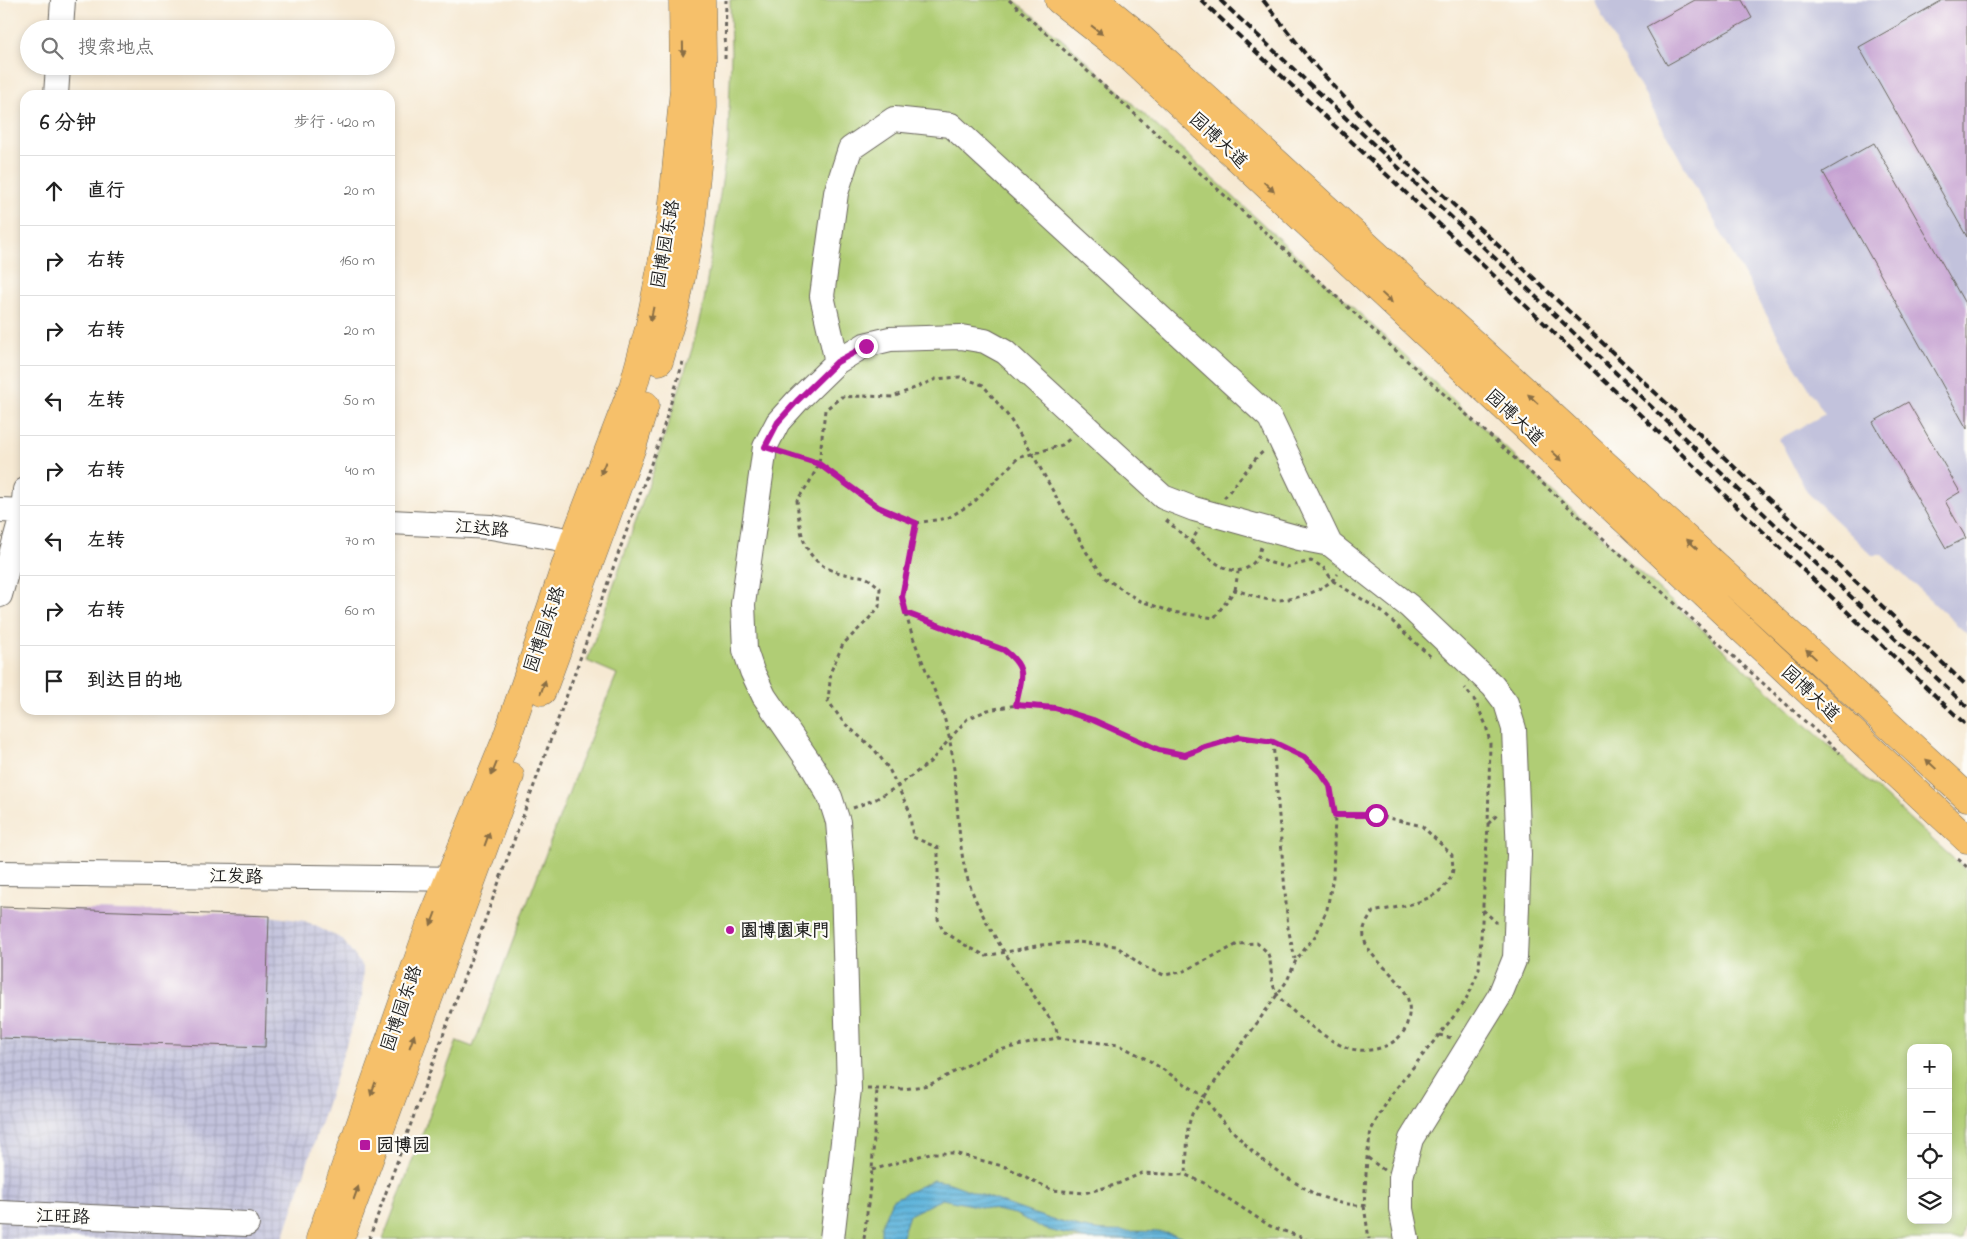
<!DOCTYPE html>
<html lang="zh">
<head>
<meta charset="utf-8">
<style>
	:root { --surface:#fff; --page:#f2f2f2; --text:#222; --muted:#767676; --line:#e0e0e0 }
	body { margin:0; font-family:"Indie Flower","LXGW WenKai TC",sans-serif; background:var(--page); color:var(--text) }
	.controls { position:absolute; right:15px; bottom:15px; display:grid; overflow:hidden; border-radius:10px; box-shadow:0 2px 8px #0003 }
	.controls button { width:45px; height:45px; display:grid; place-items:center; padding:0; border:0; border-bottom:1px solid var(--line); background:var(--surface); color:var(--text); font:25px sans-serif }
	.stop { position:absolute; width:15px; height:15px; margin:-11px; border:4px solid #b5179e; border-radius:50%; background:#fff }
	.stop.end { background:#b5179e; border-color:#fff; box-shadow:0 1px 5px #0008 }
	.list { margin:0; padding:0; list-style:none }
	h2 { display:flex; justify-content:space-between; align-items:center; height:65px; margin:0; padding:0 20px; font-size:21px }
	h2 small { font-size:16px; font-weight:400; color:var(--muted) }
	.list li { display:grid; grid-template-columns:32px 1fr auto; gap:15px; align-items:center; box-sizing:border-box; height:70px; padding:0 20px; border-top:1px solid var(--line) }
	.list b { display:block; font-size:19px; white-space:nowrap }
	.list em { font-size:16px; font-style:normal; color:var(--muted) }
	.icon { flex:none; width:28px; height:28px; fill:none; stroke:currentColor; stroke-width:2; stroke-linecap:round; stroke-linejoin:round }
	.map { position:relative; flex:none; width:1967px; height:1239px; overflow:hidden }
	.search { position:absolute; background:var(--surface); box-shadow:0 2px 8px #0003; left:20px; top:20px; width:375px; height:55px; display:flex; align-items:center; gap:12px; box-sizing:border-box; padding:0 18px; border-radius:28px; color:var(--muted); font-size:19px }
	.panel { position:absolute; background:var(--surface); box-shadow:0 2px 8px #0003; left:20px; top:90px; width:375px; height:625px; border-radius:15px }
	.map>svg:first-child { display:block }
	.industrial { fill:url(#industrial-grid) }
	.railway { fill:#c2c2dc }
	.park { fill:#b0cd74; stroke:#667448; fill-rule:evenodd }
	.water { fill:url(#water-rules); stroke:#3d687c }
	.building { fill:#c6a2d2 }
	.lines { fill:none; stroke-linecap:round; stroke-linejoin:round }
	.minor-casing { stroke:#68645c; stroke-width:26 }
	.major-casing { stroke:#68645c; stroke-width:29 }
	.path { stroke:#68645c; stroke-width:3; stroke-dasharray:4 4; stroke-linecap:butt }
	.minor { stroke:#fff; stroke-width:24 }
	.major { stroke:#f6c06b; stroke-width:28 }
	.rail { stroke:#1c1c1c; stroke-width:4; stroke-dasharray:8 4; stroke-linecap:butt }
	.oneway { fill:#896e44 }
	.route { stroke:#b5179e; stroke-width:6 }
	.poi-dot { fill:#b5179e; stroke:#fdfcf7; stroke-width:2 }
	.labels { text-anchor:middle; stroke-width:4.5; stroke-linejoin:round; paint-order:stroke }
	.street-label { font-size:18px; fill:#1c1c1c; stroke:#fdfcf7 }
	.poi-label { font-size:18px; font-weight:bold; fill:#1c1c1c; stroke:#fdfcf7; text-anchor:start }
</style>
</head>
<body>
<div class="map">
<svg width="1967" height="1239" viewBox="0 0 1967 1239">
	<defs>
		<pattern id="industrial-grid" width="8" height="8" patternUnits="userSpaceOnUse" patternTransform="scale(1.25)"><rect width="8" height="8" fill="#c2c2dc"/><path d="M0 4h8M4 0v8" fill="none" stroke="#a6a6bc"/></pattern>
		<pattern id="water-rules" width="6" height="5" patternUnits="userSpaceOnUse" patternTransform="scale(1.25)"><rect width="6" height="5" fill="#5eb4db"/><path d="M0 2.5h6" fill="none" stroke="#4d92b1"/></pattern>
	</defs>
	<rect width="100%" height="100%" fill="#fdfcf7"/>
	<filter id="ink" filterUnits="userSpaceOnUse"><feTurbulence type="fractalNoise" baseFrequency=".02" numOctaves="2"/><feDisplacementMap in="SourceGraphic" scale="10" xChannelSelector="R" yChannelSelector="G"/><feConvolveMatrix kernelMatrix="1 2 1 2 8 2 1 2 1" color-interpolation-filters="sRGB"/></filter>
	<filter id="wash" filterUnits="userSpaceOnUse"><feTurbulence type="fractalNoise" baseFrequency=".0096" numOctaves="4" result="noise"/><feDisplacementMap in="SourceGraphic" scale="20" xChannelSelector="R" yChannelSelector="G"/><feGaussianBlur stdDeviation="1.12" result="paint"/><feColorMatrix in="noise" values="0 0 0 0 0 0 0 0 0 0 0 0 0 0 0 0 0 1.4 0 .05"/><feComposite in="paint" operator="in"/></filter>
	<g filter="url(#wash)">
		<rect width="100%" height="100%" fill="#f6e9d3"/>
		<path class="industrial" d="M0 907 269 916 305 921 342 939 363 967 362 996 283 1239H0Z"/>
		<path class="railway" d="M1594 0H1967V634L1882 555H1872L1807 492 1779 439 1825 414 1792 361 1612 36Z"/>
		<path class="park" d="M730 0H1014L1071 47 1749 673 1967 871V1212L1961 1239H383L457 1041 473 1047 578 768 617 674 587 661 653 472 692 349 704 301 728 142 731 54ZM1911 1048H1948V1220H1911Z"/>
		<path class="water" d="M933 1180 947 1182C992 1198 1038 1218 1084 1228 1118 1236 1155 1225 1186 1239H1085L1044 1229 1015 1214 942 1199 909 1215 901 1239H881V1226L892 1200Z"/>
		<g id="blocks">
			<path class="building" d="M1695 0H1742L1752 18 1667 65 1646 27Z
				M1943 0H1967V237L1859 47Z
				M1874 143 1967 307V429L1823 172Z
				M1908 402 1960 492 1945 501 1966 538 1946 548 1873 422Z
				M0 907 269 916 265 1047 0 1038Z"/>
		</g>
	</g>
	<g filter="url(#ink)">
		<use href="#blocks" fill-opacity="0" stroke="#68645c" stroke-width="1"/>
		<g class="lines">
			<defs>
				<path id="minor" d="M61 29 63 0
					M56 95 58 66
					M837 362 822 296 836 193 850 149 894 119 951 125 1270 418 1330 544
					M0 510 25 511
					M390 522 491 527 574 541
					M0 595 23 511 25 490
					M0 873 466 879
					M0 1213 247 1224
					M832 1239 849 1089 843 883 838 822 830 797 812 766 764 696 752 671 745 650 743 604 765 447 778 422 797 401 837 362 865 345 890 339 961 337 985 341 1005 352 1163 497 1194 509 1299 538 1330 544 1409 606 1493 686 1506 703 1514 729 1519 855 1515 958 1500 995 1411 1139 1401 1177V1209L1407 1239"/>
				<path id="major" d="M1059 0 1118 46 1967 839
					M1095 0 1135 33 1967 797
					M659 361 676 304 691 225 703 107 701 0
					M542 691 633 444 645 405
					M342 1233 510 776
					M320 1239 431 923 506 740 574 541 633 387 649 329 672 213 684 89 683 0"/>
			</defs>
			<use href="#minor" class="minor-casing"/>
			<use href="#major" class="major-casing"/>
			<path class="path" d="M1009 0 1840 753
				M725 59 726 0
				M783 453 819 464 878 507 916 523 948 518 974 502 1018 458 1062 445 1071 438
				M1224 498 1257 457 1265 450
				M1166 520 1191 542 1199 529
				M1191 542C1211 559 1237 588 1258 557
				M1261 547 1258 557 1271 563 1287 567 1311 561 1323 567 1333 581 1381 611 1431 657
				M1235 590 1238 572
				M906 614C915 650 933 682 944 717 958 763 955 813 963 860 973 917 1024 979 1056 1028L1058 1038
				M1016 705 1055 707 1093 720 1159 750 1185 755 1202 748 1239 737 1273 742 1304 757 1320 772 1330 786 1335 815 1333 877 1327 909 1316 935 1296 960 1287 981 1192 1114 1188 1127 1186 1175
				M1273 742 1288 928 1295 959
				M853 808 876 799 898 786 930 762 967 719 988 710 1016 705C1021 678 1028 669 1004 650L906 613 902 597 916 523
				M1335 815H1376L1422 826 1452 855C1452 861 1454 869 1452 874 1440 904 1400 906 1373 912 1370 917 1365 924 1364 929 1359 964 1419 976 1408 1020 1407 1023 1406 1028 1404 1031 1392 1050 1362 1055 1343 1046 1326 1040 1287 1009 1277 994 1269 980 1273 967 1268 954 1266 950 1260 946 1257 943L1238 944 1182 972 1164 975 1144 967 1116 946 1077 942 1041 945 986 956 965 945 943 931 938 919V848L913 837 909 810 889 769 874 749 844 723 828 701 831 671 843 644 866 622 879 607 880 588C863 573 866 578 845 574 804 566 800 536 797 500L809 483 819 464 825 410 841 397 864 396 893 397 936 379 960 377 983 385 1008 416 1032 453 1087 553 1105 578 1138 600 1172 612 1214 618 1235 590C1247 593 1263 601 1276 600 1296 600 1325 591 1338 574
				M1488 824 1498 814
				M1958 859 1967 867
				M1483 910 1497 923
				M1439 1035 1452 1038
				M867 1089H904L929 1085 995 1051 1035 1042 1058 1038 1119 1045 1150 1061 1205 1097 1217 1115 1253 1152 1281 1174 1316 1195 1340 1203 1364 1206 1367 1158 1371 1130 1391 1095 1462 1006 1471 990 1479 969 1488 825 1490 743 1486 725 1475 701 1465 688
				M1368 1158 1385 1171
				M872 1170 930 1153H954L1006 1167 1052 1190 1084 1193 1115 1185 1142 1173 1186 1175 1204 1183 1270 1226 1306 1239
				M1364 1206 1369 1239
				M369 1239 660 439 683 362
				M864 1239 872 1170 877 1089"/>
			<use href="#minor" class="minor"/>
			<use href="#major" class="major"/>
			<path class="rail" d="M1201 0 1505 286 1967 726
				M1220 0 1514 276 1967 707
				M1263 0 1311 61 1387 144 1525 270 1967 686"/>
		</g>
		<defs><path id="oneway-solid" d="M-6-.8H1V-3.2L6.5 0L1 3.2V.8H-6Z" transform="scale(1.25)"/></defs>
		<g class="oneway">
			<use href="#oneway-solid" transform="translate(1097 30) rotate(38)"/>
			<use href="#oneway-solid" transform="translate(683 49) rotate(89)"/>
			<use href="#oneway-solid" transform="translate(1269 187) rotate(43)"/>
			<use href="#oneway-solid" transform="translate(1387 298) rotate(43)"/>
			<use href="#oneway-solid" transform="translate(652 314) rotate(102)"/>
			<use href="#oneway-solid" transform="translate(1533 399) rotate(-137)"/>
			<use href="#oneway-solid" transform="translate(1557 456) rotate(43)"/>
			<use href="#oneway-solid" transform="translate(603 468) rotate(112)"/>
			<use href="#oneway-solid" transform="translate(1692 544) rotate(-137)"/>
			<use href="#oneway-solid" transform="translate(1811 654) rotate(-137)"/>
			<use href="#oneway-solid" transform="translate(543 687) rotate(-70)"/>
			<use href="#oneway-solid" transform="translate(1931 764) rotate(-137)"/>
			<use href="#oneway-solid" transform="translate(494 769) rotate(112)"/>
			<use href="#oneway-solid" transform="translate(487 839) rotate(-70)"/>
			<use href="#oneway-solid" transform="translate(433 919) rotate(111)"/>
			<use href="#oneway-solid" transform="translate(412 1041) rotate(-70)"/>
			<use href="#oneway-solid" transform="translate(373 1089) rotate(109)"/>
			<use href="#oneway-solid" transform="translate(356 1193) rotate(-70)"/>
		</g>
	</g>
	<g class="lines" filter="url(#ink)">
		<path class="route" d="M866 346 837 362 797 401 778 422 765 447 819 464 878 507 916 523 902 597 906 613 1004 650C1029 669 1021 678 1016 705L1055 708 1093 720 1159 750 1185 755 1202 748 1239 737 1273 742 1304 757 1320 772 1330 786 1335 815H1376"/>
	</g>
	<g class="poi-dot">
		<circle cx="730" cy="930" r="5"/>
		<rect x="359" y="1139" width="12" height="12" rx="2.5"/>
	</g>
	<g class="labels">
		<g class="street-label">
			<text transform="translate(1219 140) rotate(43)" y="6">园博大道</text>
			<text transform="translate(665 244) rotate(-80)" y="6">园博园东路</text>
			<text transform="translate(1515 417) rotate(43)" y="6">园博大道</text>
			<text transform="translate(482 528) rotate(5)" y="6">江达路</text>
			<text transform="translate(544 629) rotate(-71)" y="6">园博园东路</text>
			<text transform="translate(1811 693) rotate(43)" y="6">园博大道</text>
			<text transform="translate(236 876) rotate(1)" y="6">江发路</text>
			<text transform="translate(401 1008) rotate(-71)" y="6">园博园东路</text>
			<text transform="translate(63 1216) rotate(2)" y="6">江旺路</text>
		</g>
		<g class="poi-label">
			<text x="740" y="936">園博園東門</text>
			<text x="376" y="1151">园博园</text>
		</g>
	</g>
</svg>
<div class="controls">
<button>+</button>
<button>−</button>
<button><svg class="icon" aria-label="locate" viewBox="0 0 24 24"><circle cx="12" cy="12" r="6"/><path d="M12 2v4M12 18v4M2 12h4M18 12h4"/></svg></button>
<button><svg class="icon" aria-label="layers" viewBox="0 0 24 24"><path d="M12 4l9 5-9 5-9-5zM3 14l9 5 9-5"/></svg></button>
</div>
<div class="stop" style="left:1376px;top:815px"></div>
<div class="stop end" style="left:866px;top:346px"></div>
<div class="search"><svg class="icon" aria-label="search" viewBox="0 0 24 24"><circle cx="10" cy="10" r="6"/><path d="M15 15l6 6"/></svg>搜索地点</div>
<section class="panel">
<h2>6 分钟<small>步行 · 420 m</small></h2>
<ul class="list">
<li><svg class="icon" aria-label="ahead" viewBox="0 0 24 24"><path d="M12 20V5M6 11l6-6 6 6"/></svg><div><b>直行</b></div><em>20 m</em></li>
<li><svg class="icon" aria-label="right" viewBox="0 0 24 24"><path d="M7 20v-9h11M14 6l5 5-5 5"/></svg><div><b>右转</b></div><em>160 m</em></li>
<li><svg class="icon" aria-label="right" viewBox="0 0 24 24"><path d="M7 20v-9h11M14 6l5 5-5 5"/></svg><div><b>右转</b></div><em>20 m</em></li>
<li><svg class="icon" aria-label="left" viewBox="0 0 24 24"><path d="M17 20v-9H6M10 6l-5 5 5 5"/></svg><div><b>左转</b></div><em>50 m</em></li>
<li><svg class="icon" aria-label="right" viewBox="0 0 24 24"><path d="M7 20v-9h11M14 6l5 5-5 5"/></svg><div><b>右转</b></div><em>40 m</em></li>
<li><svg class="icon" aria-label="left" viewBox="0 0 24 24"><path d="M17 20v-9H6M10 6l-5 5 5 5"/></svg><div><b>左转</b></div><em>70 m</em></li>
<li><svg class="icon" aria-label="right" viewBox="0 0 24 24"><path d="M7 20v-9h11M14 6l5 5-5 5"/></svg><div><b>右转</b></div><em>60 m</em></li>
<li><svg class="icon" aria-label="arrive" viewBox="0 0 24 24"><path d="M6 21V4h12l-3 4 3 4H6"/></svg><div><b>到达目的地</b></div></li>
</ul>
</section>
</div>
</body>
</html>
